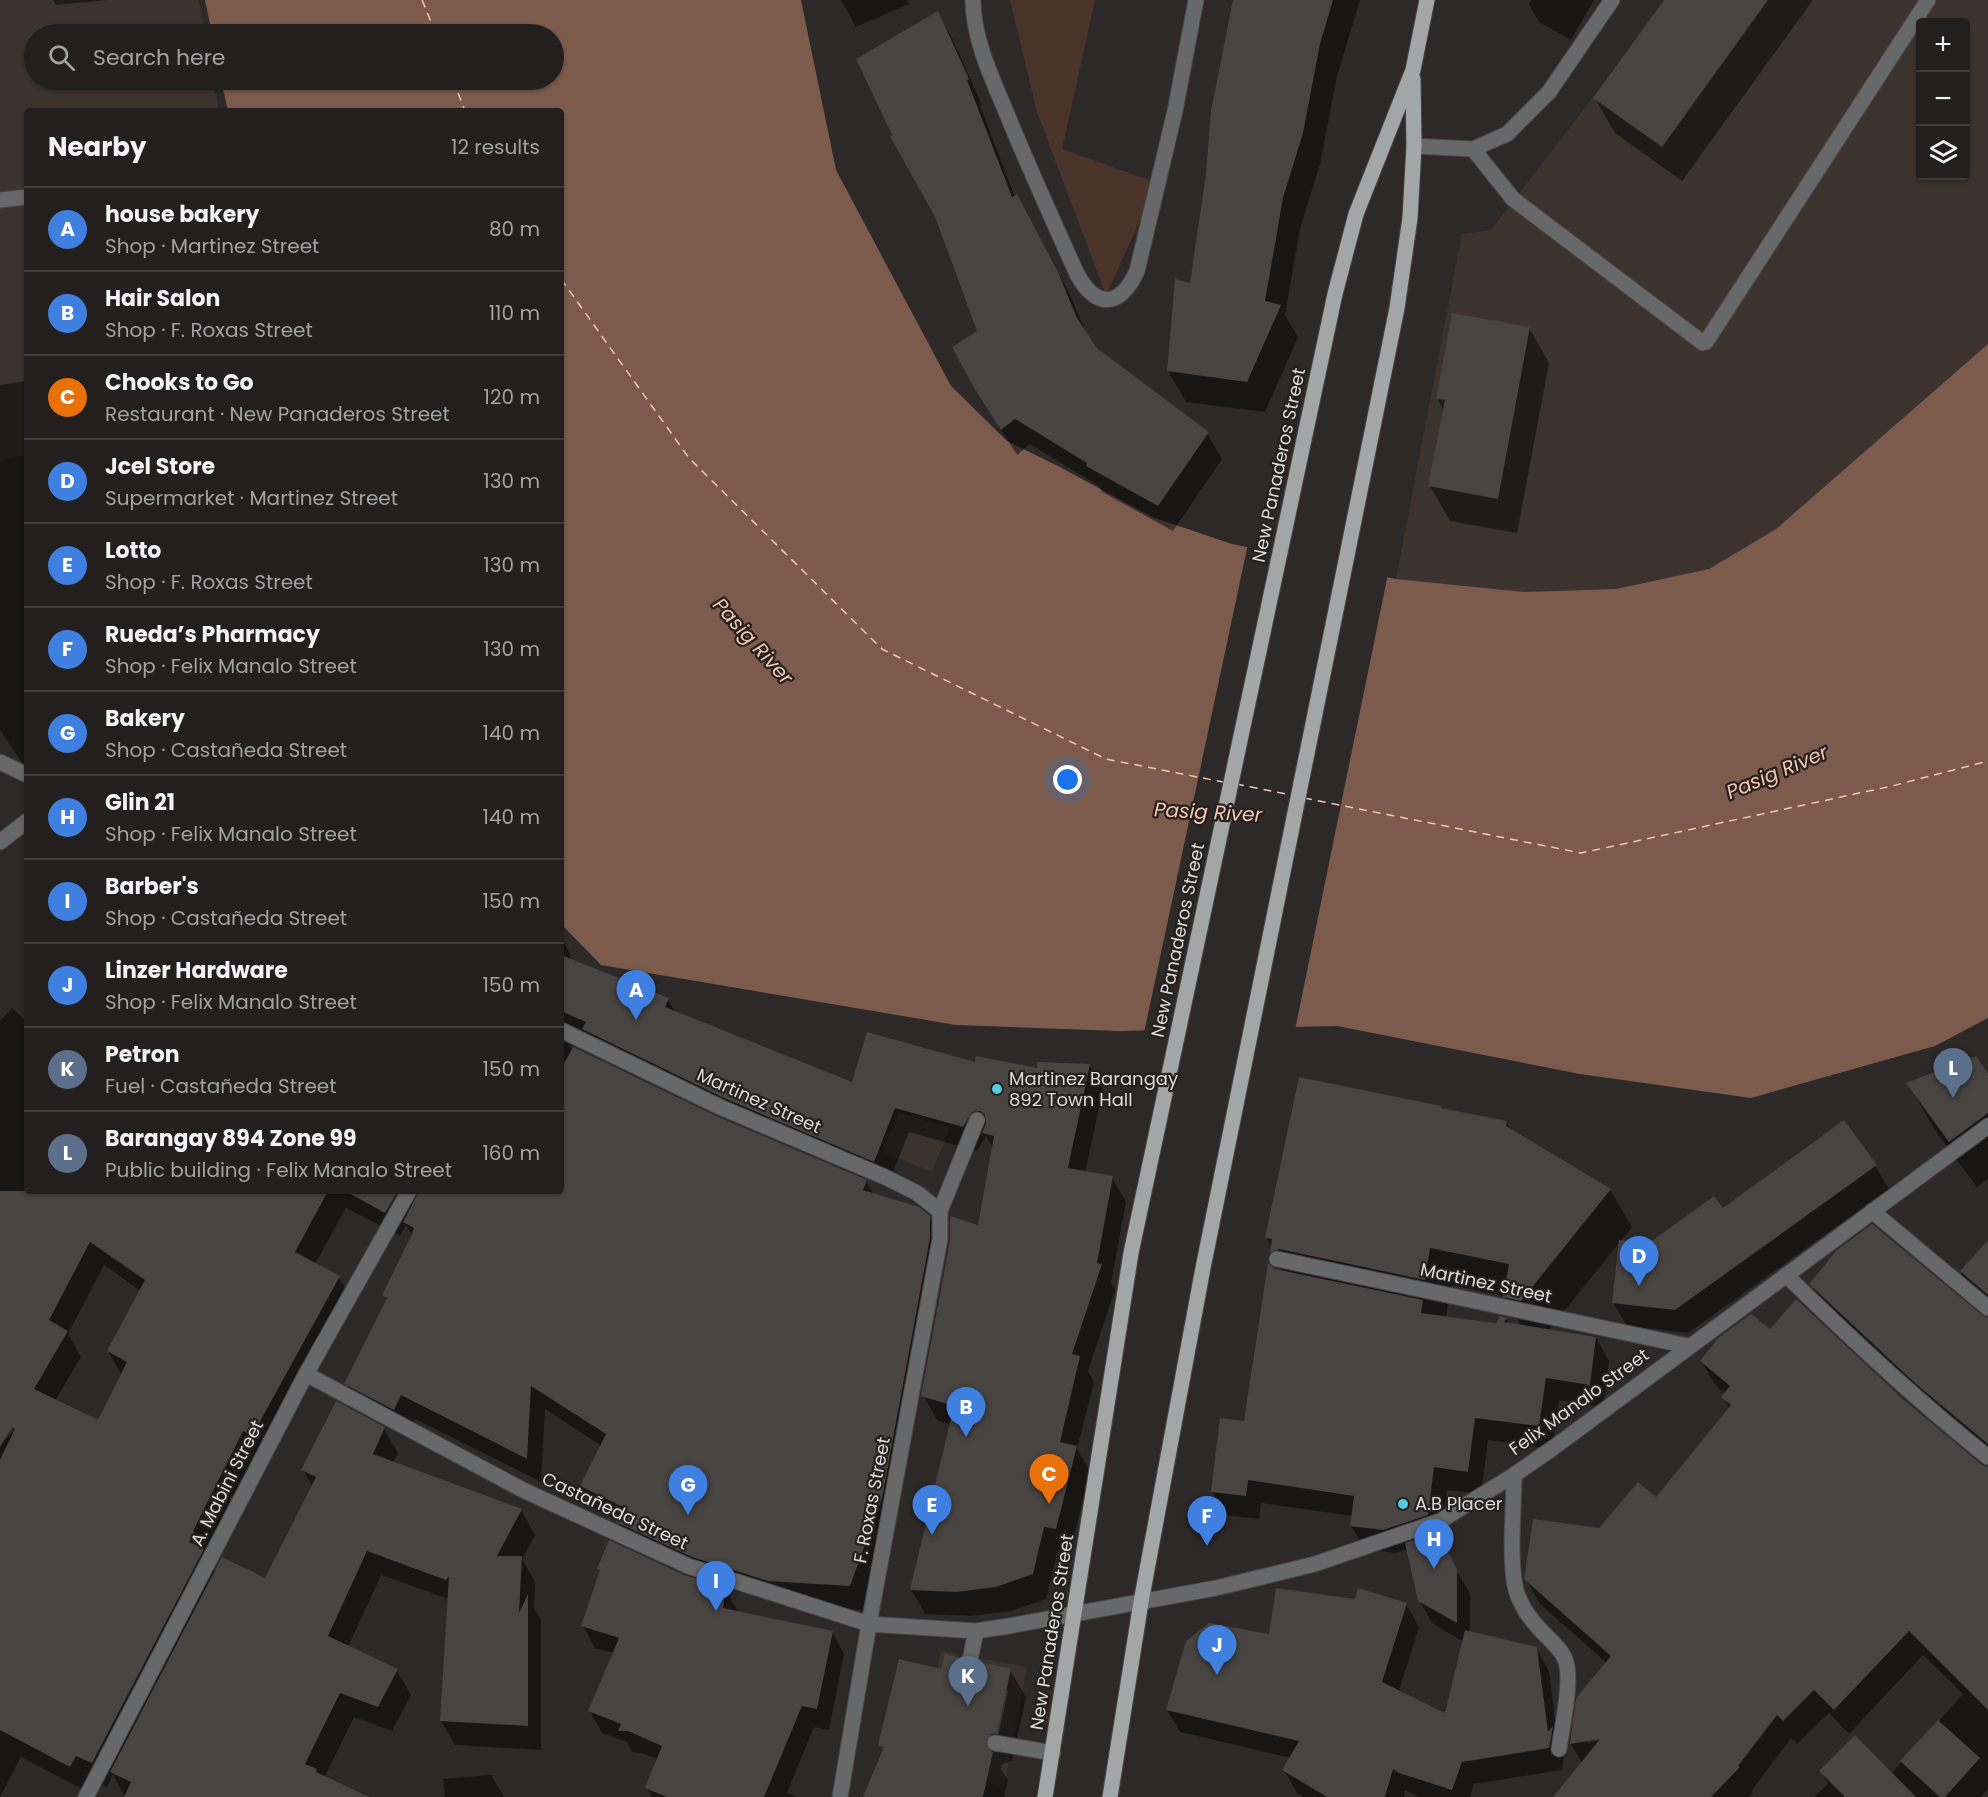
<!DOCTYPE html>
<html lang="en">
<head>
<meta charset="utf-8">
<style>
	:root { --surface:#221f1e; --page:#2a2727; --text:#f1f3f6; --muted:#a2a2a4; --line:#3f3d3c; --accent:#bca0f2 }
	body { margin:0; font-family:Poppins,sans-serif; background:var(--page); color:var(--text) }
	.controls { position:absolute; right:18px; top:18px; display:grid; overflow:hidden; border-radius:6px; box-shadow:0 2px 4px #0004 }
	.controls button { width:54px; height:54px; display:grid; place-items:center; padding:0; border:0; border-bottom:2px solid var(--line); background:var(--surface); color:var(--text); font:30px sans-serif }
	.you { position:absolute; left:1068px; top:780px; width:21px; height:21px; margin:-15px; border:4px solid #fff; border-radius:50%; background:#1a73e8; box-shadow:0 0 0 9px #1a73e833 }
	.badge { display:grid; place-items:center; width:39px; height:39px; border-radius:50%; background:var(--accent); color:#fff; font-size:20px; font-weight:700 }
	.pin { position:absolute; translate:-50% -50px; filter:drop-shadow(0 2px 3px #0008) }
	.pin::after { content:''; position:absolute; top:32px; width:21px; height:18px; background:inherit; clip-path:polygon(0 0,100% 0,50% 100%) }
	.list { margin:0; padding:0; list-style:none }
	h2 { display:flex; justify-content:space-between; align-items:center; height:78px; margin:0; padding:0 24px; font-size:26px }
	h2 small { font-size:20px; font-weight:400; color:var(--muted) }
	.list li { display:grid; grid-template-columns:39px 1fr auto; gap:18px; align-items:center; box-sizing:border-box; height:84px; padding:0 24px; border-top:2px solid var(--line) }
	.list b { display:block; font-size:22px; white-space:nowrap }
	.list p { margin:0; font-size:20px; white-space:nowrap; color:var(--muted) }
	.list em { font-size:20px; font-style:normal; color:var(--muted) }
	.icon { flex:none; width:33px; height:33px; fill:none; stroke:currentColor; stroke-width:2; stroke-linecap:round; stroke-linejoin:round }
	.map { position:relative; flex:none; width:1988px; height:1797px; overflow:hidden }
	.search { position:absolute; background:var(--surface); box-shadow:0 2px 4px #0004; left:24px; top:24px; width:540px; height:66px; display:flex; align-items:center; gap:15px; box-sizing:border-box; padding:0 21px; border-radius:33px; color:var(--muted); font-size:22px }
	.panel { position:absolute; background:var(--surface); box-shadow:0 2px 4px #0004; left:24px; top:108px; width:540px; height:1086px; border-radius:6px }
	.map>svg:first-child { display:block }
	.built { fill:#3c322e; fill-rule:evenodd }
	.green { fill:#4a342a }
	.water { fill:#7d5b4c }
	.pier { fill:#2d2928 }
	.shadow { fill:#0007; fill-rule:evenodd }
	.lines { fill:none; stroke-linecap:round; stroke-linejoin:round }
	.ferry { stroke:#f7c5af; stroke-width:1.5; stroke-dasharray:8 6; stroke-linecap:butt }
	.building { fill:#484442; fill-rule:evenodd }
	.minor-tunnel { stroke:#474443; stroke-width:15; stroke-dasharray:15 8; stroke-linecap:butt }
	.minor-casing { stroke:#494544; stroke-width:17 }
	.major-casing { stroke:#494544; stroke-width:17 }
	.minor { stroke:#666869; stroke-width:15 }
	.major { stroke:#a2a6a7; stroke-width:15 }
	.poi-dot { fill:#55cadf; stroke:#23201e; stroke-width:2 }
	.labels { text-anchor:middle; stroke-width:4.5; stroke-linejoin:round; paint-order:stroke }
	.street-label { font-size:18px; fill:#dddad9; stroke:#23201e }
	.poi-label { font-size:18px; fill:#dddad9; stroke:#23201e; text-anchor:start }
	.water-label { font-size:20px; font-style:italic; fill:#f7c5af; stroke:#23201e }
</style>
</head>
<body>
<div class="map">
<svg width="1988" height="1797" viewBox="0 0 1988 1797">
	<rect width="100%" height="100%" fill="#2d2928"/>
	<path class="built" d="M0 0H199L205 34H34V80H213L219 111H27V463L23 455 0 461Z
		M1668 0H1988V344L1776 529 1709 569 1616 589 1524 592 1396 579 1462 234 1491 230ZM1920 22H1966V176H1920Z
		M898 1112 950 1128 932 1172 883 1152Z
		M941 1651 1027 1667 1004 1786 917 1768Z"/>
	<path class="green" d="M1010 0H1095L1062 149 1157 183 1106 295 1037 112Z"/>
	<path class="water" d="M205 0H801L836 170 951 386 1007 441 1058 466 1152 517 1232 544 1396 579 1524 592 1616 589 1709 569 1776 529 1988 344V1018L1935 1046 1751 1098 1580 1074 1337 1026 1119 1031 956 1025 601 965 561 924V111H228L221 80H554V34H212Z"/>
	<path class="pier" d="M1248 544 1388 574 1295 1030 1144 1033Z"/>
	<path class="shadow" d="M53 0H107L56 5Z
		M841 0H907L909 4 856 27Z
		M1234 0H1360L1337 76 1320 164 1300 229 1285 315 1298 337 1265 412 1186 402 1168 371 1192 285Z
		M1531 0H1594L1571 40 1539 22 1529 4Z
		M1665 0H1813L1682 181 1615 133 1595 98Z
		M937 13 952 38 982 105 980 106 1015 197 1031 221 1072 299 1087 336 1096 349 1207 433 1222 459 1173 531 1102 492 1099 486 1030 444 1017 455 990 412Z
		M1529 328 1549 363 1517 533 1450 521 1430 486 1444 411 1437 398Z
		M27 381V770L0 730V385Z
		M561 938 571 955 569 959 667 999 676 1013 853 1084 976 1064 1038 1070 1089 1065 1103 1089 1085 1173 1112 1178 1126 1202 1111 1283 1115 1290 1088 1371 1094 1382 1077 1449 1090 1471 1070 1553 1058 1550 1046 1599 1011 1611 971 1616 925 1614 911 1589 952 1425 937 1420 923 1395 979 1227 994 1149 986 1136 977 1151 909 1132 888 1185 580 1045 568 1046 715 1117 866 1181 874 1195 929 1217 943 1242V1263L896 1523 863 1610 783 1605 723 1586 738 1611 832 1632 844 1654 829 1730 814 1727 787 1793 797 1797H652L647 1788 658 1759 642 1753 632 1752 627 1742 602 1733 590 1711 614 1653 595 1648 583 1626 601 1572 599 1568 684 1576 710 1585 711 1583 632 1547 618 1521 596 1510 582 1486 602 1446 545 1409 541 1482 415 1419 408 1433 360 1408 346 1383 387 1301 384 1295 413 1236 406 1225 400 1236 346 1208 315 1264 338 1277 353 1301 207 1558 216 1572 266 1580 313 1487 303 1470 384 1429 398 1453 393 1463 521 1510 535 1535 522 1559 535 1582 534 1607 541 1620V1750L455 1745 441 1721 449 1599 381 1575 348 1647 397 1671 411 1695 392 1731 354 1717 324 1778 357 1797H125L113 1774 107 1787 90 1779 84 1790 21 1757 0 1797V1445L27 1417 0 1421V1021L12 1008 27 1022V1191H561ZM104 1265 141 1291 108 1351 122 1375 99 1422 55 1401 81 1357 68 1334Z
		M1988 1075V1179L1977 1187 1934 1129 1908 1083Z
		M1442 1110 1506 1122 1511 1131 1610 1190 1632 1227 1548 1331 1596 1338 1609 1361 1603 1407 1559 1400 1552 1449 1488 1440 1481 1494 1447 1490 1441 1538 1438 1539 1470 1594V1633L1536 1648 1549 1671 1557 1737 1565 1750 1562 1770 1474 1784 1470 1797H1419L1405 1790 1404 1797H1304L1297 1793 1284 1770 1291 1758 1180 1732 1167 1710 1270 1635 1356 1601 1406 1604 1419 1627 1399 1691 1446 1715 1464 1642 1433 1624 1419 1600 1408 1549 1396 1553 1365 1549 1351 1526 1353 1516 1261 1503 1259 1519 1226 1515 1212 1492 1246 1422 1274 1270 1282 1272 1271 1252 1272 1247 1266 1238ZM1451 1285 1504 1296 1521 1326 1509 1325 1506 1319 1500 1318 1498 1324 1446 1318Z
		M1875 1166 1889 1189 1688 1333 1627 1326 1613 1303 1649 1245 1723 1210Z
		M1988 1242V1307L1975 1296 1961 1272Z
		M1811 1284 1988 1319V1455L1825 1308Z
		M1770 1332 1877 1377 1982 1466 1988 1467V1789L1981 1797H1814L1828 1784 1821 1771 1891 1774 1963 1694 1923 1655 1849 1734 1829 1713 1797 1744 1791 1738 1752 1790 1753 1793 1749 1797H1565L1582 1763 1571 1744 1578 1698 1607 1663 1540 1604 1526 1579 1600 1529 1656 1499 1730 1409 1723 1397 1726 1394 1716 1386 1701 1361ZM1608 1736V1739L1587 1743V1740Z
		M960 1659 966 1670H1010L1026 1697 1012 1761 1003 1764 1001 1769 1008 1781 1004 1797H885L943 1671ZM1005 1691H1008L997 1741 994 1740Z
		M491 1775 504 1797H445L443 1779Z"/>
	<g class="lines">
		<path class="ferry" d="M422 0 436 34
			M453 80 465 111
			M561 279 689 458 882 649 1106 759 1223 782
			M1236 784 1291 795
			M1304 798 1581 853 1892 786 1988 761"/>
	</g>
	<path class="building" d="M1233 0H1333L1320 44 1303 133 1283 198 1265 301 1281 305 1247 382 1167 371 1175 279 1190 283 1206 174 1211 111Z
		M1664 0H1768L1662 147 1593 98Z
		M938 11 969 79 967 80 1012 197 1017 194 1058 272 1077 318 1097 348 1209 432 1158 506 1086 466 1087 463 1015 419 1001 430 973 386 952 347 977 331 936 219 890 136 892 135 856 59Z
		M1452 313 1530 327 1498 499 1428 486 1445 400 1436 399Z
		M561 955 669 998 665 1007 852 1082 867 1032 975 1062 976 1056 1037 1068V1062L1090 1064 1068 1168 1113 1176 1097 1263 1102 1264 1072 1354 1080 1356 1060 1442 1077 1446 1056 1529 1044 1527 1033 1574 996 1587 956 1592 910 1590 954 1406 921 1396 950 1241V1216L978 1225 994 1136 982 1133 986 1123 985 1115 980 1111 972 1112 963 1127 895 1108 874 1162 724 1098 582 1029 586 1022 561 1011Z
		M573 1047 716 1116 867 1180 863 1190 919 1207 930 1216V1238L882 1498 850 1586 768 1581 692 1557 616 1522 623 1507 580 1486 606 1434 531 1386 527 1459 401 1395 394 1410 344 1384 387 1298 382 1295 412 1234 414 1228 403 1222 419 1191H561V1069Z
		M1976 1056 1988 1073V1113L1949 1142 1906 1083Z
		M1299 1077 1441 1106V1108L1507 1121 1506 1126 1611 1189 1521 1301 1503 1297 1509 1264 1430 1248 1425 1280 1279 1249 1270 1253 1272 1239 1265 1238Z
		M1844 1120 1877 1165 1675 1310 1612 1303 1619 1240 1649 1243 1714 1196 1723 1208Z
		M0 1191H328L295 1252 340 1276 252 1436 243 1431 193 1531 195 1532 189 1542 204 1549 92 1763 76 1756 70 1767 0 1730V1460L15 1429 12 1427 0 1447ZM90 1242 145 1280 107 1351 127 1362 98 1420 34 1389 68 1331 49 1320Z
		M345 1191H398L385 1213Z
		M1872 1224 1982 1315 1988 1318V1444L1916 1384 1809 1284 1837 1250Z
		M1988 1240V1295L1960 1271Z
		M1268 1263 1275 1269 1423 1300 1421 1313 1494 1323H1497L1499 1316 1507 1318 1504 1322 1596 1337 1590 1385 1546 1378 1539 1426 1475 1418 1468 1472 1434 1467 1428 1515 1383 1530 1350 1526 1354 1496 1248 1480 1246 1496 1211 1492 1220 1418 1244 1421Z
		M1796 1299 1903 1399 1982 1465 1988 1467V1710L1909 1631 1834 1710 1814 1690 1783 1721 1777 1715 1738 1766 1740 1767 1711 1797H1553L1600 1739 1570 1744 1576 1698 1611 1656 1524 1579 1533 1519 1599 1528 1638 1482 1656 1497 1731 1405 1721 1397 1730 1386 1700 1361 1718 1338 1751 1314 1770 1329Z
		M336 1401 385 1427 373 1454 522 1509 497 1556H522L519 1613 528 1594V1726L440 1721 449 1576 446 1580 367 1551 328 1636 398 1669 378 1707 340 1693 305 1764 317 1769 316 1772 369 1797H124L131 1782 110 1772 222 1557 265 1578 316 1477 301 1470Z
		M1437 1532 1457 1569V1623L1418 1601 1405 1543Z
		M609 1540 684 1575 726 1588 723 1608 833 1631 817 1709 802 1706 764 1797H667L645 1788 662 1746 628 1731H618L621 1724 588 1711 619 1638 581 1626 600 1570 597 1569Z
		M1276 1588 1355 1599 1358 1588 1407 1603 1382 1682 1445 1713 1465 1630 1537 1647 1548 1732 1553 1726 1549 1748 1462 1762 1452 1790 1399 1773 1393 1769 1385 1797H1327L1282 1770 1299 1741 1166 1710 1186 1641 1209 1623 1269 1634Z
		M945 1654 961 1658V1664L967 1669H974L980 1662 1011 1669 997 1733 991 1734 986 1741V1747L993 1752 983 1797H863L884 1747 878 1745 899 1659 941 1669Z
		M1938 1720 1980 1758 1945 1797H1940L1900 1761Z
		M1855 1735 1916 1797H1845L1819 1771Z"/>
	<g class="lines">
		<path class="minor-tunnel" d="M970 1660C966 1682 950 1720 972 1736 977 1741 988 1741 995 1743"/>
		<defs>
			<path id="minor" d="M973 0C973 39 992 78 1007 114 1029 168 1053 221 1077 274 1097 310 1120 307 1137 271L1175 111 1196 0
				M1414 146 1473 149 1507 134 1549 92 1612 0
				M1473 149 1513 199 1703 343 1706 342 1928 0
				M0 200 27 197
				M0 762 27 775
				M0 842 27 821
				M561 1030 720 1107 885 1177 917 1193 940 1211
				M1872 1211 1988 1308
				M1277 1259 1688 1346
				M1786 1275C1850 1338 1917 1401 1988 1457
				M306 1374 523 1490 688 1566 869 1624 976 1631 1009 1626 1216 1588 1315 1564 1440 1521 1514 1475 1553 1448 1988 1126
				M1514 1475C1514 1508 1509 1553 1515 1586 1518 1600 1527 1615 1537 1626 1546 1637 1562 1648 1566 1662 1572 1681 1562 1728 1559 1749
				M970 1660 976 1631
				M995 1743 1053 1753
				M86 1797 306 1374 409 1191
				M840 1797 869 1624 940 1239V1211L977 1120"/>
			<path id="major" d="M1045 1797 1131 1253 1335 294 1356 214 1413 70 1427 0
				M1110 1797 1141 1602 1203 1268 1397 308 1410 218 1414 146 1413 79"/>
		</defs>
		<use href="#minor" class="minor-casing"/>
		<use href="#major" class="major-casing"/>
		<use href="#minor" class="minor"/>
		<use href="#major" class="major"/>
	</g>
	<g class="poi-dot">
		<circle cx="997" cy="1089" r="6"/>
		<circle cx="1403" cy="1504" r="6"/>
	</g>
	<g class="labels">
		<g class="street-label">
			<text transform="translate(1279 465) rotate(-78)" y="6">New Panaderos Street</text>
			<text transform="translate(1178 940) rotate(-78)" y="6">New Panaderos Street</text>
			<text transform="translate(759 1101) rotate(24)" y="6">Martinez Street</text>
			<text transform="translate(1486 1283) rotate(12)" y="6">Martinez Street</text>
			<text transform="translate(1579 1402) rotate(-36)" y="6">Felix Manalo Street</text>
			<text transform="translate(227 1483) rotate(-63)" y="6">A. Mabini Street</text>
			<text transform="translate(872 1500) rotate(-79)" y="6">F. Roxas Street</text>
			<text transform="translate(615 1511) rotate(25)" y="6">Castañeda Street</text>
			<text transform="translate(1052 1632) rotate(-81)" y="6">New Panaderos Street</text>
		</g>
		<g class="poi-label">
			<text x="1009" y="1085">Martinez Barangay<tspan x="1009" dy="21">892 Town Hall</tspan></text>
			<text x="1415" y="1510">A.B Placer</text>
		</g>
		<g class="water-label">
			<text transform="translate(753 641) rotate(48)" y="7">Pasig River</text>
			<text transform="translate(1777 772) rotate(-23)" y="7">Pasig River</text>
			<text transform="translate(1208 812) rotate(3)" y="7">Pasig River</text>
		</g>
	</g>
</svg>
<div class="controls">
<button>+</button>
<button>−</button>
<button><svg class="icon" aria-label="layers" viewBox="0 0 24 24"><path d="M12 4l9 5-9 5-9-5zM3 14l9 5 9-5"/></svg></button>
</div>
<div class="you"></div>
<div class="pin badge" style="left:636px;top:1020px;background:#3f7fe0">A</div>
<div class="pin badge" style="left:966px;top:1437px;background:#3f7fe0">B</div>
<div class="pin badge" style="left:1049px;top:1504px;background:#e8710a">C</div>
<div class="pin badge" style="left:1639px;top:1286px;background:#3f7fe0">D</div>
<div class="pin badge" style="left:932px;top:1535px;background:#3f7fe0">E</div>
<div class="pin badge" style="left:1207px;top:1546px;background:#3f7fe0">F</div>
<div class="pin badge" style="left:688px;top:1515px;background:#3f7fe0">G</div>
<div class="pin badge" style="left:1434px;top:1569px;background:#3f7fe0">H</div>
<div class="pin badge" style="left:716px;top:1611px;background:#3f7fe0">I</div>
<div class="pin badge" style="left:1217px;top:1675px;background:#3f7fe0">J</div>
<div class="pin badge" style="left:968px;top:1706px;background:#5c6f8a">K</div>
<div class="pin badge" style="left:1953px;top:1098px;background:#5c6f8a">L</div>
<div class="search"><svg class="icon" aria-label="search" viewBox="0 0 24 24"><circle cx="10" cy="10" r="6"/><path d="M15 15l6 6"/></svg>Search here</div>
<section class="panel">
<h2>Nearby<small>12 results</small></h2>
<ul class="list">
<li><span class="badge" style="background:#3f7fe0">A</span><div><b>house bakery</b><p>Shop · Martinez Street</p></div><em>80 m</em></li>
<li><span class="badge" style="background:#3f7fe0">B</span><div><b>Hair Salon</b><p>Shop · F. Roxas Street</p></div><em>110 m</em></li>
<li><span class="badge" style="background:#e8710a">C</span><div><b>Chooks to Go</b><p>Restaurant · New Panaderos Street</p></div><em>120 m</em></li>
<li><span class="badge" style="background:#3f7fe0">D</span><div><b>Jcel Store</b><p>Supermarket · Martinez Street</p></div><em>130 m</em></li>
<li><span class="badge" style="background:#3f7fe0">E</span><div><b>Lotto</b><p>Shop · F. Roxas Street</p></div><em>130 m</em></li>
<li><span class="badge" style="background:#3f7fe0">F</span><div><b>Rueda’s Pharmacy</b><p>Shop · Felix Manalo Street</p></div><em>130 m</em></li>
<li><span class="badge" style="background:#3f7fe0">G</span><div><b>Bakery</b><p>Shop · Castañeda Street</p></div><em>140 m</em></li>
<li><span class="badge" style="background:#3f7fe0">H</span><div><b>Glin 21</b><p>Shop · Felix Manalo Street</p></div><em>140 m</em></li>
<li><span class="badge" style="background:#3f7fe0">I</span><div><b>Barber's</b><p>Shop · Castañeda Street</p></div><em>150 m</em></li>
<li><span class="badge" style="background:#3f7fe0">J</span><div><b>Linzer Hardware</b><p>Shop · Felix Manalo Street</p></div><em>150 m</em></li>
<li><span class="badge" style="background:#5c6f8a">K</span><div><b>Petron</b><p>Fuel · Castañeda Street</p></div><em>150 m</em></li>
<li><span class="badge" style="background:#5c6f8a">L</span><div><b>Barangay 894 Zone 99</b><p>Public building · Felix Manalo Street</p></div><em>160 m</em></li>
</ul>
</section>
</div>
</body>
</html>
